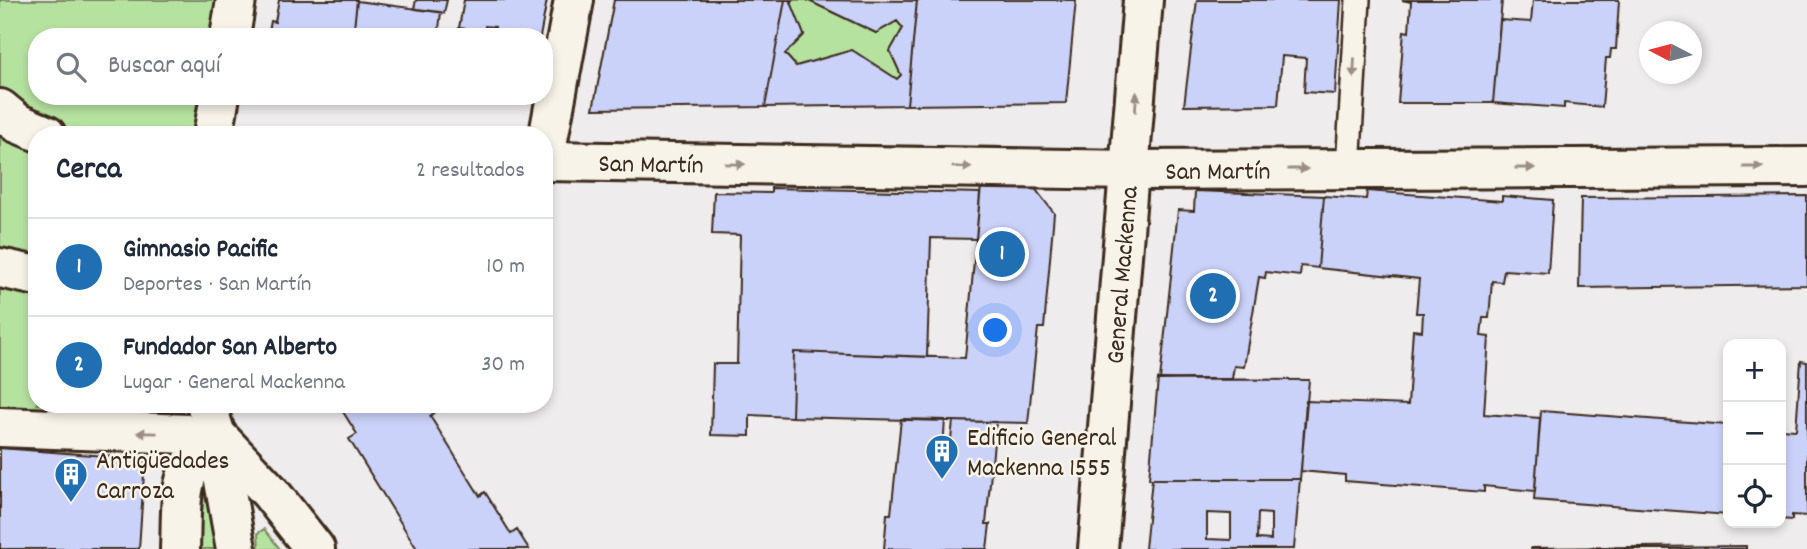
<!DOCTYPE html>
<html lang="es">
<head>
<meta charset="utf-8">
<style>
	:root { --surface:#fff; --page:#f2f2f3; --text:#1f2937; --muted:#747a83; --line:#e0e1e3; --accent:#1f6fb2 }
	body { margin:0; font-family:Dekko,sans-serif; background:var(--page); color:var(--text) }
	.controls { position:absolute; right:21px; bottom:21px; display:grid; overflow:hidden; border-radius:14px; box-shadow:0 4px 10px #0003 }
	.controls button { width:63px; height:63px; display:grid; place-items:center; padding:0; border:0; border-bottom:2px solid var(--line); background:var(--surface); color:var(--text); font:35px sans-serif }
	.compass { position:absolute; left:1639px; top:21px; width:63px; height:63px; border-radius:50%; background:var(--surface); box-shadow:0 4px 10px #0003; rotate:276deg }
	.you { position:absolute; left:996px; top:331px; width:24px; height:24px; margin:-18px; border:5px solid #fff; border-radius:50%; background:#1a73e8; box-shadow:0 0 0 10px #1a73e833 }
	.badge { display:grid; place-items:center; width:46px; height:46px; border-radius:50%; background:var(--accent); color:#fff; font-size:23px; font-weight:700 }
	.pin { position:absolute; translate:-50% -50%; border:4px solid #fff; box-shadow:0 2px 7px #0006 }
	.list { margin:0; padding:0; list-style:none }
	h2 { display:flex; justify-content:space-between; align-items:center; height:91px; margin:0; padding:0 28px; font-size:30px }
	h2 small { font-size:23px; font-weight:400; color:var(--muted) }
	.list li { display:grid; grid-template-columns:46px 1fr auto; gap:21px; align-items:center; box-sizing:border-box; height:98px; padding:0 28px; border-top:2px solid var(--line) }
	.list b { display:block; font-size:26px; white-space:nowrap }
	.list p { margin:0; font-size:23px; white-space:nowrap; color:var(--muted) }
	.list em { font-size:23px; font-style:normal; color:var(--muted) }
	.icon { flex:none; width:38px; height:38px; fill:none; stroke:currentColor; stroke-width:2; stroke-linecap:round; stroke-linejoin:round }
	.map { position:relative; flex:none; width:1807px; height:549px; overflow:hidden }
	.search { position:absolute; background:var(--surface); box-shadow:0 4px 10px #0003; left:28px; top:28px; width:525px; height:77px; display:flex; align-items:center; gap:18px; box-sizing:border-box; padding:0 24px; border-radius:28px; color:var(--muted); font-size:26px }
	.panel { position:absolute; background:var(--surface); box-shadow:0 4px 10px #0003; left:28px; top:126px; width:525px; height:287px; border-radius:28px }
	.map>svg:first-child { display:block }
	.green { fill:#b6e2a0; stroke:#78865f; stroke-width:2 }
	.building { fill:#cbd2fa; stroke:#3b2a1e; stroke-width:2; fill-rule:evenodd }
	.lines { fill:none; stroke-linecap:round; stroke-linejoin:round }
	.lane-casing { stroke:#3b2a1e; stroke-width:28 }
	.street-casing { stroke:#3b2a1e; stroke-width:44 }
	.secondary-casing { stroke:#3b2a1e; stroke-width:44 }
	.primary-casing { stroke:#3b2a1e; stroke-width:44 }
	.highway-casing { stroke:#3b2a1e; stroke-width:44 }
	.lane { stroke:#f7f3e8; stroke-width:23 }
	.street { stroke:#f7f3e8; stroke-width:38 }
	.secondary { stroke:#f7f3e8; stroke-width:38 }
	.primary { stroke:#f7f3e8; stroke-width:38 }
	.highway { stroke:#f7f3e8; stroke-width:38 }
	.oneway { fill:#998e83 }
	.labels { text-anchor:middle; stroke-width:5; stroke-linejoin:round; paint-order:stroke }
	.street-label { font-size:26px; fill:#3b2a1e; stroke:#f7f3e8 }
	.poi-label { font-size:26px; fill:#3b2a1e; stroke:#f7f3e8; text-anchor:start }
</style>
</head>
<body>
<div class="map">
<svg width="1807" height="549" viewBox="0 0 1807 549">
	<rect width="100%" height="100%" fill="#eeecec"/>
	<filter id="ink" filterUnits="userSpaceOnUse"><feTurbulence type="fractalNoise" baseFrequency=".0143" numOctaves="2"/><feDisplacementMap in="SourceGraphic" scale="14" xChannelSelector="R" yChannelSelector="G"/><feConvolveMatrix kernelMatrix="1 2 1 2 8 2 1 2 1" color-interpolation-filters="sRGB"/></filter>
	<g filter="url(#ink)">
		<path class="green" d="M0 0H229L223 37H37V96H214L208 135H37V404H174L173 435 0 424Z
			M793 0H807L876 33 897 21 903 28 890 51 901 75 897 79 852 50 796 66 785 54 804 35 791 2Z
			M196 475 206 495 215 549H193Z
			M264 529 280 549H259L258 533Z"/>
		<path class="building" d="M279 0H357L353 37H268L271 21 275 22Z
			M416 0H447L444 13 414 9Z
			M464 0H547L540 37H494L495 27 485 26V31L459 28Z
			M614 0H785L765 107 593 109Z
			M785 0H793L791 2 804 35 785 54 796 66 852 50 897 79 901 75 890 51 903 28 897 21 876 33 807 0 917 1 907 105 765 107Z
			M1076 0 1066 103 907 105 917 0Z
			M1197 0H1341L1335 94 1304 92 1306 58 1282 56 1278 105 1184 106Z
			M1402 0H1502L1493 103H1398L1404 31 1409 32 1411 2Z
			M1533 0H1619L1616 49H1611L1610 58H1606L1602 107 1564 103V108L1493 103 1500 20 1531 22Z
			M357 1 441 12 438 37H353Z
			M981 186H1033L1054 213 1044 328H1038L1028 423 792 417 794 352 965 358Z
			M771 188 980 193 976 239 931 238 927 357 794 352 792 417 750 415V436L711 435 713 364H737L740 235 712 234 714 192 771 193Z
			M1195 191 1324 196 1318 268 1301 266 1300 276 1266 272 1265 278 1259 277 1244 367 1234 366 1232 379 1160 380 1178 210 1194 211Z
			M1367 191 1502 201V196L1553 200 1548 273 1504 270 1502 282 1492 281 1489 318H1483L1481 336 1489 337 1484 414 1540 418 1535 491 1484 486V492L1345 481V475L1301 471 1306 401 1408 405 1413 330 1422 331 1423 313H1416L1419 279 1318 268 1324 196 1366 199Z
			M1807 196V285L1579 288 1581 198Z
			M1801 361 1807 362V516L1792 515V520L1781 519V429L1796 430Z
			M1158 379 1309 380 1300 479H1149Z
			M338 404H446L430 416 480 496 485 492 511 534 517 530 529 549H417L349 439 357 434Z
			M1541 411 1728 425V515L1534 500Z
			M901 419 945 420 943 448 950 449 953 421 996 422 986 524H990L987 549H884L887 514H891Z
			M0 448 145 459 139 549H0Z
			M1152 479H1300L1294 549H1145ZM1207 513 1231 514V540L1207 539ZM1258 513 1271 514V540L1257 539Z
			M1746 546V549H1531V548Z"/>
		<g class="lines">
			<defs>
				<path id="lane" d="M1348 169 1358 0"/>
				<path id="street" d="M230 37 236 0
					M213 135 220 96
					M544 161 574 0
					M0 427 216 435
					M216 435 270 492 315 549
					M180 549C182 500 176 469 216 435"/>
				<g id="secondary">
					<path id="s1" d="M544 161 1132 170 1807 167"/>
					<path d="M206 404 216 435"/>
					<path id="s2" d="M1098 549 1143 0"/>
				</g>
				<path id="primary" d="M0 109 17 123 46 135
					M0 268 37 276"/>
				<path id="highway" d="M216 435 236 549"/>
			</defs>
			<use href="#lane" class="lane-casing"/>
			<use href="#street" class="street-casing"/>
			<use href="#secondary" class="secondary-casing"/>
			<use href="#primary" class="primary-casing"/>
			<use href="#highway" class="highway-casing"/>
			<use href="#lane" class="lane"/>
			<use href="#street" class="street"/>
			<use href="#secondary" class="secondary"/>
			<use href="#primary" class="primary"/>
			<use href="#highway" class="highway"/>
		</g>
		<defs><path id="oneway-solid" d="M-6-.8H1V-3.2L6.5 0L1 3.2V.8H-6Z" transform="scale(1.75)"/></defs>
		<g class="oneway">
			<use href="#oneway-solid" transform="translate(1354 68) rotate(93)"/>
			<use href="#oneway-solid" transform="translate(1136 102) rotate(-86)"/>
			<use href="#oneway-solid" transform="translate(735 164) rotate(1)"/>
			<use href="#oneway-solid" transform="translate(962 167) rotate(1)"/>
			<use href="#oneway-solid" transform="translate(1753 167)"/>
			<use href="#oneway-solid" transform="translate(1525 168)"/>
			<use href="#oneway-solid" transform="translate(1298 169)"/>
			<use href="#oneway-solid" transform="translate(147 433) rotate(-179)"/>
		</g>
	</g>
	<defs>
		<symbol id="building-pin" viewBox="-11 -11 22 30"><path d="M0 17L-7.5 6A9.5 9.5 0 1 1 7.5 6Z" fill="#1f6fb2" stroke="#f7f3e8"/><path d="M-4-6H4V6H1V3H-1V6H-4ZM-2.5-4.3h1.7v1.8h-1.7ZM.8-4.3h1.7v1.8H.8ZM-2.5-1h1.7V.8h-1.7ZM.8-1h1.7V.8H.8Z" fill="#fff"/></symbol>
	</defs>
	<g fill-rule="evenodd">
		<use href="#building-pin" x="923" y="432" width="38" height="52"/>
		<use href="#building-pin" x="52" y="455" width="38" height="52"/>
	</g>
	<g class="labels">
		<g class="street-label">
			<text dy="9" stroke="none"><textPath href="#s1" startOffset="107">San Martín</textPath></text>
			<text dy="9" stroke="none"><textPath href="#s1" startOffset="674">San Martín</textPath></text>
			<text dy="9" stroke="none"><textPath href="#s2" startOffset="275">General Mackenna</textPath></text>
		</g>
		<g class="poi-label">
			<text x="967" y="445">Edificio General<tspan x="967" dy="30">Mackenna 1555</tspan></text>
			<text x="96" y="468">Antigüedades<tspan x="96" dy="30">Carroza</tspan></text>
		</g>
	</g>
</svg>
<div class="controls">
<button>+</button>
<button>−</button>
<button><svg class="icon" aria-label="locate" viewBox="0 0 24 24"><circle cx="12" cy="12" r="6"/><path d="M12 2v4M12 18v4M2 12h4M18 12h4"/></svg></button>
</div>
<svg class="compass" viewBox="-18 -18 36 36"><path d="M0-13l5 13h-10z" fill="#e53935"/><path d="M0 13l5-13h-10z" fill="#747a83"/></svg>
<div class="you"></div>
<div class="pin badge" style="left:1002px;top:254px">1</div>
<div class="pin badge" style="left:1213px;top:296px">2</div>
<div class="search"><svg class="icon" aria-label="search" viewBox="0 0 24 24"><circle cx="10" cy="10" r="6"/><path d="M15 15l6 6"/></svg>Buscar aquí</div>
<section class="panel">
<h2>Cerca<small>2 resultados</small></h2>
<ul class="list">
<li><span class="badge">1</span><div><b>Gimnasio Pacific</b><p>Deportes · San Martín</p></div><em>10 m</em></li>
<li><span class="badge">2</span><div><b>Fundador San Alberto</b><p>Lugar · General Mackenna</p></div><em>30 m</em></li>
</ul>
</section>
</div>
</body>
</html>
